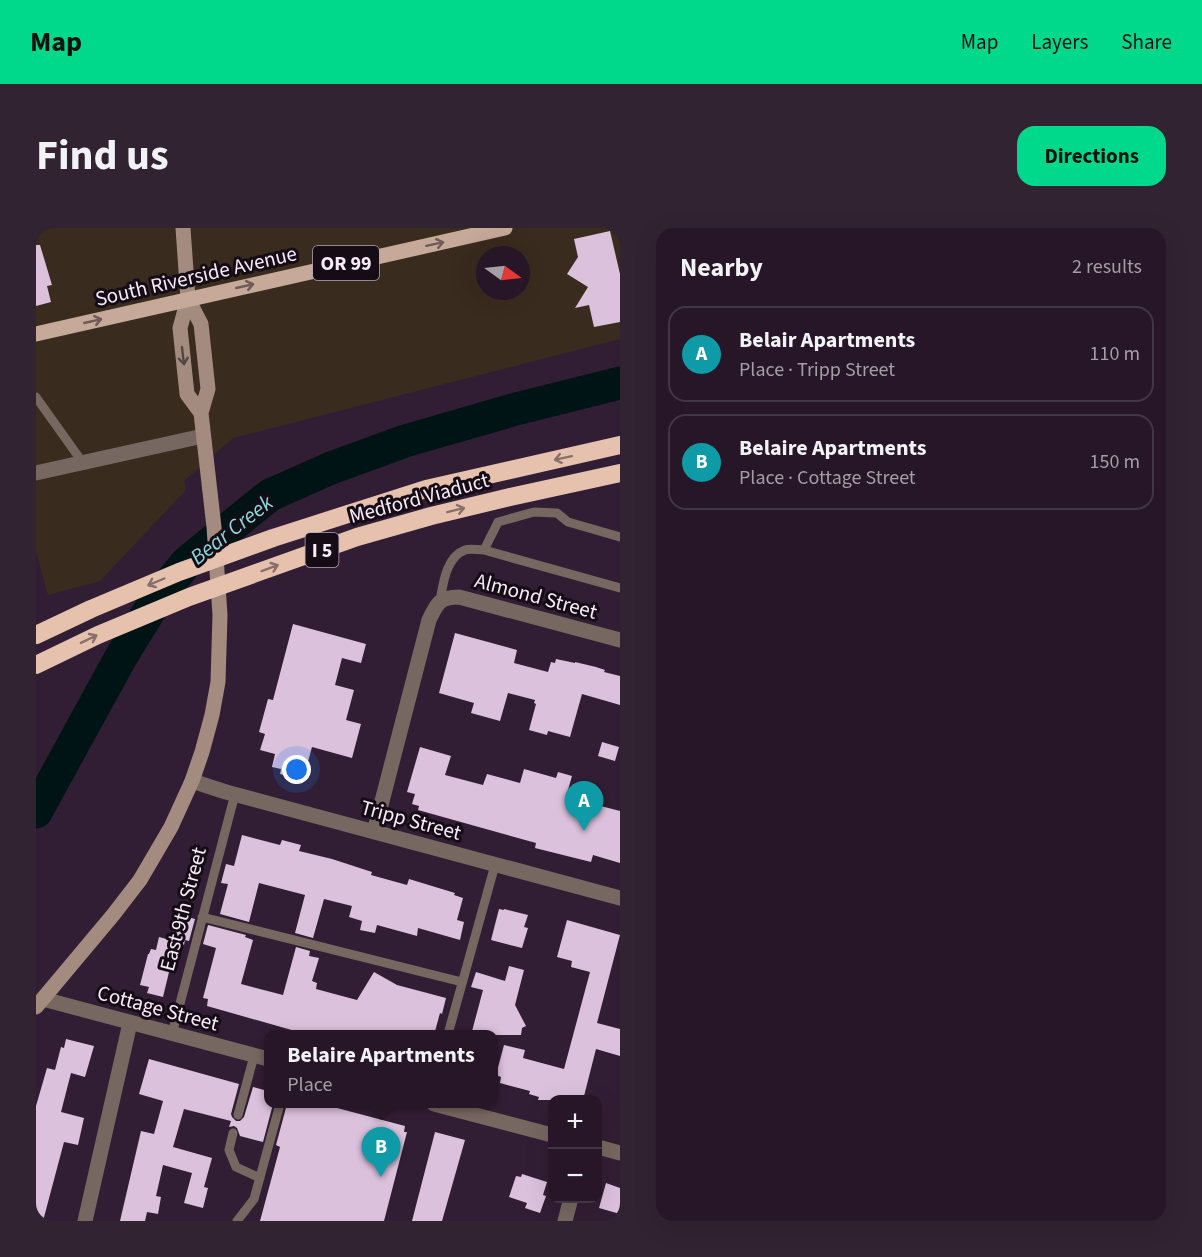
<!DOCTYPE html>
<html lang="en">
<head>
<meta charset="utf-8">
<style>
	:root { --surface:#261627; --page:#322333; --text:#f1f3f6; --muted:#a49fa7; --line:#423544; --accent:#00d98c }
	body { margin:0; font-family:"Source Sans 3",sans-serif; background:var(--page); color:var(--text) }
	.controls { position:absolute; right:18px; bottom:18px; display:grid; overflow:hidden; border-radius:12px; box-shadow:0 6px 24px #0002 }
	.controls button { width:54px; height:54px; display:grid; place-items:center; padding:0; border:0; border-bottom:2px solid var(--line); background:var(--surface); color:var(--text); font:30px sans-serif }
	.compass { position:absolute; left:440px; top:18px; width:54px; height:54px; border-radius:50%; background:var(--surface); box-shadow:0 6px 24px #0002; rotate:105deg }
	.you { position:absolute; left:261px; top:542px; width:21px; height:21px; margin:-15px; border:4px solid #fff; border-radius:50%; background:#1a73e8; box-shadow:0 0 0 9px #1a73e833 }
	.badge { display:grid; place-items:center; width:39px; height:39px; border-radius:50%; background:var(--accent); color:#fff; font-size:20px; font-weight:700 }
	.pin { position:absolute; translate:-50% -50px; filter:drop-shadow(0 2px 3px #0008) }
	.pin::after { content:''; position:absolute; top:32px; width:21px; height:18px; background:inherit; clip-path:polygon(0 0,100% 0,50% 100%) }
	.popup { position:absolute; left:228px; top:802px; width:234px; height:78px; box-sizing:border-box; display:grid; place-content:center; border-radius:12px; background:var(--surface); filter:drop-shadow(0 2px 4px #0005); font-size:20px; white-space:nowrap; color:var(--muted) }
	.popup b { font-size:22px; color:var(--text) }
	.popup::after { content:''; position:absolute; left:50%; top:100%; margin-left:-12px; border:12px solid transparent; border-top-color:var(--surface) }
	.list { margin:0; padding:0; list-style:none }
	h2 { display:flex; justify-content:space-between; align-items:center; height:78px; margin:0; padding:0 24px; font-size:26px }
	h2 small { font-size:20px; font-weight:400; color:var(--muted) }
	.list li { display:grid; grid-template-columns:39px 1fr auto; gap:18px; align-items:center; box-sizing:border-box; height:96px; margin:0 12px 12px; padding:0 12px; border:2px solid var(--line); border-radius:18px }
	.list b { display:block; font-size:22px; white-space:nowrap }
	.list p { margin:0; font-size:20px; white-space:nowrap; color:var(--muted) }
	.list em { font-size:20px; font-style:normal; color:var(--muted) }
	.map { position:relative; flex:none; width:584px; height:993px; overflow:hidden; border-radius:18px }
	header { display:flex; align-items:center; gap:36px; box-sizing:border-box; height:84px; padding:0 30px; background:var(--accent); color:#111 }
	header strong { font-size:28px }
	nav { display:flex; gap:33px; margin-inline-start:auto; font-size:21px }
	.intro { display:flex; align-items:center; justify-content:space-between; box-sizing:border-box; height:144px; padding:0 36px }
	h1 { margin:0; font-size:42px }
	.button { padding:15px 27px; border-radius:18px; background:var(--accent); color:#111; font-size:21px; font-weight:700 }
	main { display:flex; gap:36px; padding:0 36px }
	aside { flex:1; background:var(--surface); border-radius:18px; box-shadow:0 6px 24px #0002 }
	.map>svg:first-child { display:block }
	.commercial { fill:#392b1e; fill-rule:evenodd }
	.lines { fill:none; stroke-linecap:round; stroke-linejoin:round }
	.river { stroke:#001415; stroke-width:33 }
	.building { fill:#dcc1dd }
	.lane { stroke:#766860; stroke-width:9 }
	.street { stroke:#766860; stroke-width:15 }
	.secondary { stroke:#a38c7f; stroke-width:15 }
	.primary { stroke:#c6a998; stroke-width:15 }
	.highway-bridge { stroke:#e6c2ae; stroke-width:18 }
	.oneway { stroke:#6e5a56 }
	.oneway2 { stroke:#554645 }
	.oneway3 { stroke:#887069 }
	.labels { text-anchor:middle; stroke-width:6; stroke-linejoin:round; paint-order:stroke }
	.shield { fill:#150c15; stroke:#b4a7b5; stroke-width:1.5 }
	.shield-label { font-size:20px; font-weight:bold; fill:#f8eaf9 }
	.street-label { font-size:21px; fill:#f8eaf9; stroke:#150c15 }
	.water-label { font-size:22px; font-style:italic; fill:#88dddf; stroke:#150c15 }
</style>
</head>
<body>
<header>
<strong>Map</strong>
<nav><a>Map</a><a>Layers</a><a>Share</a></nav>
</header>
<div class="intro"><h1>Find us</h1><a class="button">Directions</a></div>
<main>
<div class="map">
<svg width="584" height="993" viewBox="0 0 584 993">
	<rect width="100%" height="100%" fill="#321e34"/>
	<path class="commercial" d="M0 0H584V111L197 210 148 253 150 262 64 353 12 367 0 324ZM449 27H485V63H449Z"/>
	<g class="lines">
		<path class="river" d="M0 584 85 429 120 372 151 334 234 267 295 240 369 213 480 181 584 155"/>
	</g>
	<path class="building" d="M574 3 584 46V94L558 99 553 77 539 80 552 59 531 46 542 29 538 11Z
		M0 17H4L16 57 11 58 15 74 0 78Z
		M257 396 330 416 325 435 306 430 299 457 318 462 310 492 325 496 316 530 276 519 267 552 244 546 245 541 236 539 239 526 224 522 229 506 223 504 232 471 237 472Z
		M419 405 481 422 478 435 512 444 515 434 519 435 520 431 539 435V434L560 439 569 442 568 444 584 448V477L546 466 534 509 512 503 511 507 493 502 500 476 498 475 499 472 472 465 464 493 435 485 438 475 403 465Z
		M566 514 583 519 579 533 562 528Z
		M384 519 415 528 409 547 447 557 451 546 484 555 488 541 520 550 522 544 536 548 530 569 584 583V635L557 627 555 634 499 620 500 615 382 582 383 578 376 576 379 566 371 564Z
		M206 607 244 617 246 612 265 617 263 623 296 631 336 644 335 647 371 657 373 651 419 665 418 667 427 670 421 692 428 694 424 712 382 700 381 708 341 697 339 705 324 702 326 693 313 689 316 678 288 671 277 710 259 705 269 667 223 655 213 694 184 686 192 656 185 655 190 636 198 638Z
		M463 681 468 682V681L492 687 488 699 492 700 486 720 455 712Z
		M141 686 159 691 153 713 149 712 148 717 140 715 127 769 111 765 113 759 104 757 112 726H113L115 721 120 722 123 709 134 712Z
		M531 692 584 707 561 795 584 801V828L560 821 547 872H502L503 869 493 866 494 863 464 855 465 849 460 847 468 817 489 822 487 830 528 841 554 744 535 739 536 733 521 729Z
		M172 697 210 707 209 709 217 712 205 756 247 767 260 719 274 723 273 728 283 730 276 753 281 755 280 761 321 772 338 744 361 757 410 770 406 786 404 785 398 807H273L171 778 172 771 167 770 180 720 167 716Z
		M473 738 488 742 479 777 490 798 486 800 485 807H435L447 762 435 759 440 744 469 753Z
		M30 811 58 818 49 849 35 845 25 884 48 890 42 917 28 914 7 993H0V878L11 840 19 842 25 819 28 820Z
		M113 831 203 856 195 886 196 889 200 893H204L208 889 217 859 232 863V876H237L227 914 204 908 201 900 198 898 193 899 195 893 148 881 137 919 176 930 168 959 172 960 167 980 148 975 156 945 127 937 120 968 125 969 122 986 111 984 109 993H84L105 903 118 906 127 873 103 866Z
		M251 876H286L369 898 368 904H371L348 993H224L244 919 240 917Z
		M399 904 429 912 406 993H376Z
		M486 946 511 954 507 967 510 968 504 985 489 980 491 975 473 969 480 948 485 949Z
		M570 955 584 960V986L563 980Z"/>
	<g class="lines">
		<path class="lane" d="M0 169 47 235
			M448 322 462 294 498 284 521 285 532 294 584 309
			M404 373C407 356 410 329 429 322 434 320 442 322 448 322L584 360
			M166 689 426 754
			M136 806 199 566
			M412 806 459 637
			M202 887 218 828
			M197 905 193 922 200 939 224 950
			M201 993 218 971 244 876"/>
		<path class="street" d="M0 245 167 208
			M156 553 190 564 584 670
			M338 604 393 392C401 375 404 369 423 369L584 412
			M7 771 232 831
			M398 876 516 907
			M562 919 584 925
			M49 993 94 795
			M529 993 535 970"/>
		<path class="secondary" d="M147 0 152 71 144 100 151 166 165 185
			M0 779 77 687 104 652 135 599 156 553 166 524 176 487 182 454 184 387 178 299 165 185 172 161 165 96 152 71"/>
		<path class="primary" d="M0 106 469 0"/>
		<path class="highway-bridge" d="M0 407 55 381 143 344 237 310 390 261 584 217
			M0 437 62 407 153 369 321 309 395 288 474 269 584 245"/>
	</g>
	<defs><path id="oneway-shaft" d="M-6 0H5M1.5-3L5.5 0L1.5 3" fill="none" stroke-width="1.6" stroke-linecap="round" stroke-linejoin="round" transform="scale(1.5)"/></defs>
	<g class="oneway">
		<use href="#oneway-shaft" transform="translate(399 16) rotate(-12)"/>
		<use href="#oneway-shaft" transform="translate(209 58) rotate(-13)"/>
		<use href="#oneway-shaft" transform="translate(57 93) rotate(-13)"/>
	</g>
	<use class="oneway2" href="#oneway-shaft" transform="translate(147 128) rotate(83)"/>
	<g class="oneway3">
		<use href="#oneway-shaft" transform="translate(527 230) rotate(168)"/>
		<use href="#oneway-shaft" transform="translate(420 282) rotate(-14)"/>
		<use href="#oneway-shaft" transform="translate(234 340) rotate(-20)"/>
		<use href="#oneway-shaft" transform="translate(120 354) rotate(157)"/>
		<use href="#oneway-shaft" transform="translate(53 411) rotate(-26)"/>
	</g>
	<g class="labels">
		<g class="shield">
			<rect x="277" y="18" width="66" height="34" rx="4.5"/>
			<rect x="269.5" y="305" width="33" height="34" rx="4.5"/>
		</g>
		<g class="shield-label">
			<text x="310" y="42">OR 99</text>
			<text x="286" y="329">I 5</text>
		</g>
		<g class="street-label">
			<text transform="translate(160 48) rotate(-13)" y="7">South Riverside Avenue</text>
			<text transform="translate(383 270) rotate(-15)" y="7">Medford Viaduct</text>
			<text transform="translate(500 368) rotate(15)" y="7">Almond Street</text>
			<text transform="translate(375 592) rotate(15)" y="7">Tripp Street</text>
			<text transform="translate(147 681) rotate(-75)" y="7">East 9th Street</text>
			<text transform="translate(122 780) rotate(15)" y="7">Cottage Street</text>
		</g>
		<g class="water-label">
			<text transform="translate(195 301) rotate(-38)" y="8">Bear Creek</text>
		</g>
	</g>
</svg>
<div class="controls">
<button>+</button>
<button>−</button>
</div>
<svg class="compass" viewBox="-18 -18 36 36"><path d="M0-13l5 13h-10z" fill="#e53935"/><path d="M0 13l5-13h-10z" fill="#a49fa7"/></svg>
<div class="you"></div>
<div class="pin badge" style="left:548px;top:603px;background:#0f9aa8">A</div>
<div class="pin badge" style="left:345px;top:949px;background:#0f9aa8">B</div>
<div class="popup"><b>Belaire Apartments</b>Place</div>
</div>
<aside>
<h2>Nearby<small>2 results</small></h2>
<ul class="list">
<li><span class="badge" style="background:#0f9aa8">A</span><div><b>Belair Apartments</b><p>Place · Tripp Street</p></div><em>110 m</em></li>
<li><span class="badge" style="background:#0f9aa8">B</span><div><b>Belaire Apartments</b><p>Place · Cottage Street</p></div><em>150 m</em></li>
</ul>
</aside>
</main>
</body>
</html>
